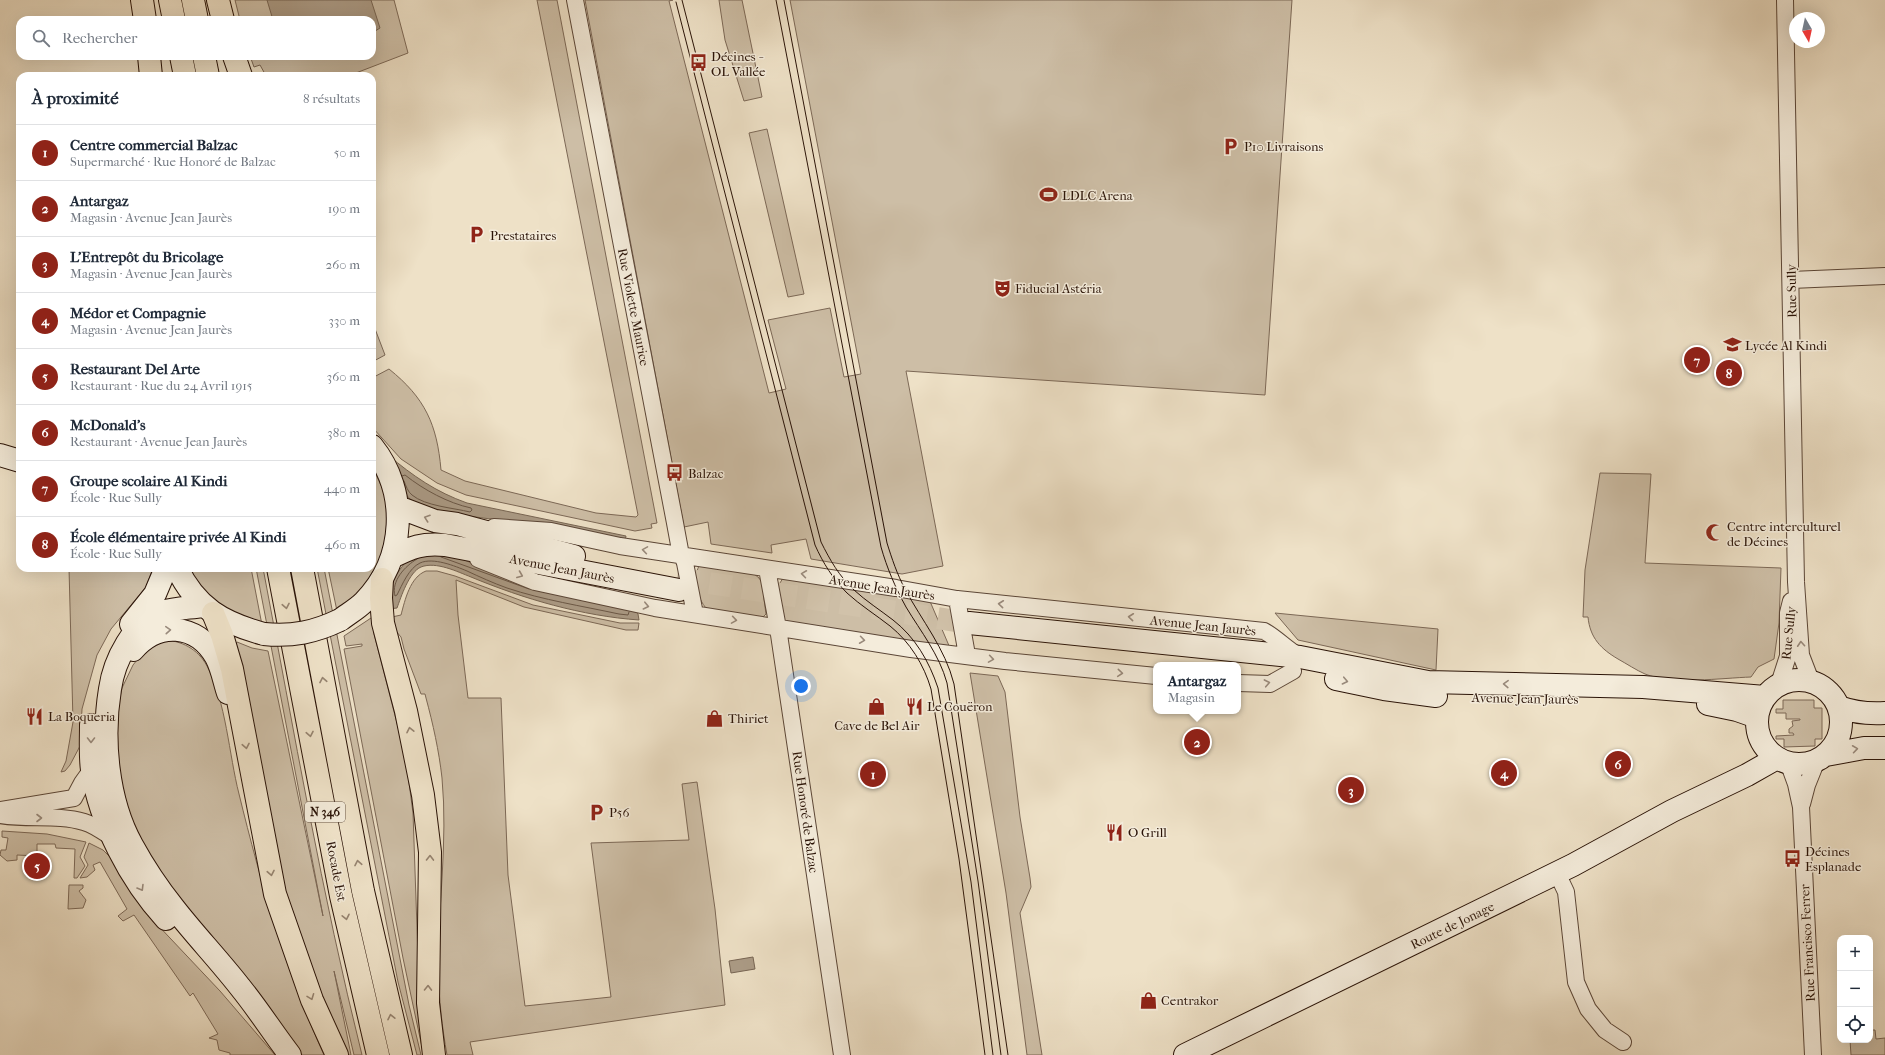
<!DOCTYPE html>
<html lang="fr">
<head>
<meta charset="utf-8">
<style>
	:root { --surface:#fff; --page:#f2f2f3; --text:#1f2937; --muted:#747a83; --line:#e0e1e3; --accent:#8f2418 }
	body { margin:0; font-family:"IM FELL French Canon",serif; background:var(--page); color:var(--text) }
	.controls { position:absolute; right:12px; bottom:12px; display:grid; overflow:hidden; border-radius:8px; box-shadow:0 4px 16px #0002 }
	.controls button { width:36px; height:36px; display:grid; place-items:center; padding:0; border:0; border-bottom:1px solid var(--line); background:var(--surface); color:var(--text); font:20px sans-serif }
	.compass { position:absolute; left:1789px; top:12px; width:36px; height:36px; border-radius:50%; background:var(--surface); box-shadow:0 4px 16px #0002; rotate:171deg }
	.you { position:absolute; left:801px; top:686px; width:14px; height:14px; margin:-10px; border:3px solid #fff; border-radius:50%; background:#1a73e8; box-shadow:0 0 0 6px #1a73e833 }
	.badge { display:grid; place-items:center; width:26px; height:26px; border-radius:50%; background:var(--accent); color:#fff; font-size:13px; font-weight:700 }
	.pin { position:absolute; translate:-50% -50%; border:2px solid #fff; box-shadow:0 1px 4px #0006 }
	.popup { position:absolute; left:1153px; top:662px; width:88px; height:52px; box-sizing:border-box; display:grid; place-content:center; border-radius:8px; background:var(--surface); filter:drop-shadow(0 1px 3px #0005); font-size:13px; white-space:nowrap; color:var(--muted) }
	.popup b { font-size:15px; color:var(--text) }
	.popup::after { content:''; position:absolute; left:50%; top:100%; margin-left:-8px; border:8px solid transparent; border-top-color:var(--surface) }
	.list { margin:0; padding:0; list-style:none }
	h2 { display:flex; justify-content:space-between; align-items:center; height:52px; margin:0; padding:0 16px; font-size:17px }
	h2 small { font-size:13px; font-weight:400; color:var(--muted) }
	.list li { display:grid; grid-template-columns:26px 1fr auto; gap:12px; align-items:center; box-sizing:border-box; height:56px; padding:0 16px; border-top:1px solid var(--line) }
	.list b { display:block; font-size:15px; white-space:nowrap }
	.list p { margin:0; font-size:13px; white-space:nowrap; color:var(--muted) }
	.list em { font-size:13px; font-style:normal; color:var(--muted) }
	.icon { flex:none; width:22px; height:22px; fill:none; stroke:currentColor; stroke-width:2; stroke-linecap:round; stroke-linejoin:round }
	.map { position:relative; flex:none; width:1885px; height:1055px; overflow:hidden }
	.search { position:absolute; background:var(--surface); box-shadow:0 4px 16px #0002; left:16px; top:16px; width:360px; height:44px; display:flex; align-items:center; gap:10px; box-sizing:border-box; padding:0 14px; border-radius:12px; color:var(--muted); font-size:15px }
	.panel { position:absolute; background:var(--surface); box-shadow:0 4px 16px #0002; left:16px; top:72px; width:360px; height:500px; border-radius:12px }
	.map>svg:first-child { display:block }
	.green { fill:#cdbea6; stroke:#7c6856 }
	.water { fill:#ab9b86; stroke:#776553 }
	.lines { fill:none; stroke-linecap:round; stroke-linejoin:round }
	.shore { stroke:#6a5746; stroke-width:1 }
	.secondary-tunnel { stroke:#d1c2aa; stroke-width:22; stroke-dasharray:22 11; stroke-linecap:butt }
	.street-casing { stroke:#5b4637; stroke-width:18 }
	.secondary-casing { stroke:#2a1307; stroke-width:24 }
	.highway-casing { stroke:#2a1307; stroke-width:24 }
	.street { stroke:#f4ecdb; stroke-width:16 }
	.secondary { stroke:#f4ecdb; stroke-width:22 }
	.highway { stroke:#eee1c7; stroke-width:22 }
	.tram { stroke:#2a1307; stroke-width:1 }
	.secondary-bridge-casing { stroke:#2a1307; stroke-width:24; stroke-linecap:butt }
	.secondary-bridge { stroke:#f4ecdb; stroke-width:22 }
	.oneway { stroke:#998a7c }
	.oneway2 { stroke:#968471 }
	.labels { text-anchor:middle; stroke-width:3; stroke-linejoin:round; paint-order:stroke }
	.shield { fill:#f4ecdb; stroke:#675447; stroke-width:1 }
	.shield-label { font-size:12px; font-weight:bold; fill:#2a1307 }
	.poi-label { font-size:13px; fill:#2a1307; stroke:#f4ecdb; text-anchor:start }
	.street-label { font-size:13px; fill:#2a1307; stroke:#f4ecdb }
</style>
</head>
<body>
<div class="map">
<svg width="1885" height="1055" viewBox="0 0 1885 1055">
	<rect width="100%" height="100%" fill="#eee1c7"/>
	<filter id="stains"><feTurbulence type="fractalNoise" baseFrequency=".005" numOctaves="4"/><feColorMatrix values="0 0 0 0 .2 0 0 0 0 .09 0 0 0 0 .02 0 0 0 .5 -.17"/></filter>
	<radialGradient id="worn" r=".72"><stop offset=".6" stop-color="#630" stop-opacity="0"/><stop offset="1" stop-color="#630" stop-opacity=".3"/></radialGradient>
	<path class="green" d="M235 0H394L408 53 348 76H261L265 74 260 65 254 67 250 56H372V20H240Z
		M537 0H557L657 523 651 524 652 528 635 531 466 495 437 483 401 459 372 427V378L389 369C425 398 437 424 441 470L465 481 596 513 636 517 638 515Z
		M585 0H673L669 1 769 393 786 389 768 320 830 308 844 377 861 374 790 0H1292L1265 395 906 371 943 566 902 574 811 559 806 539 771 545 772 553 711 544 708 522 684 527Z
		M719 0H742L762 97 744 101 725 40Z
		M767 129 804 294 788 297 749 133Z
		M372 321 385 355 372 362Z
		M372 466 386 496 388 541 371 583 337 611 328 568H372Z
		M1600 473 1651 474 1645 563 1781 568 1779 623 1774 659 1758 667 1751 677C1722 678 1672 685 1645 674 1636 670 1627 664 1618 659 1601 649 1590 638 1588 617H1583L1585 570Z
		M705 564 753 573 759 578 762 584 766 614 762 618 709 611C698 602 692 579 699 566Z
		M69 568H153L146 587 111 629 97 655 82 709 80 746 70 765 65 771 61 772 66 761 73 722Z
		M186 568H251L262 625 211 602Z
		M256 568H263C294 731 322 895 362 1055H354L334 971 351 1055H346L319 992 284 889 234 647 237 642 252 648 268 651 323 916Z
		M317 568H324L409 1005 421 1055H417L398 982Z
		M426 571H437L455 576 533 605 620 623H639L638 630H626L524 607 456 580 458 615 468 698H501L508 875 525 1006 611 997 591 843 689 840 682 784 697 782 715 909 725 1005 470 1042 473 1055H447C442 1027 439 999 438 970 438 906 448 842 442 778 439 751 433 724 426 698L425 694H421L404 649 401 637 395 630 392 617 401 615C405 600 410 577 426 571Z
		M783 578 929 599 950 648 787 622 783 618 777 588Z
		M1275 613 1438 629 1436 670 1298 640Z
		M371 618 374 619V634L399 731 408 775 413 813 420 1015 423 1052 403 958 344 649 362 646V644L346 646 344 636Z
		M162 640C181 640 198 649 207 666 226 701 229 755 239 794 261 884 286 971 324 1055H302L179 905 143 851 116 774 117 711 122 688 133 665 141 655Z
		M970 673 998 676 1005 692 1020 817 1030 878 1031 887 1020 913 1042 1055H1027L1006 893Z
		M1783 700H1814V708H1822V739H1815V746L1784 747V739H1776V736L1794 735 1793 733H1789V729L1793 726 1792 721 1800 720V719H1786V713H1776V709H1783Z
		M2 831 47 834 86 842 80 857 85 866 77 878H74L75 849 56 848 55 844H37V856L17 855V860L7 861 0 855 1 850H6L8 838 2 837Z
		M89 843 103 850 115 862 134 896 153 920 220 991 275 1055H230V1053L219 1050 217 1040 209 1038 218 1034 193 993 190 996 134 915 123 921 118 916 127 909 100 862 93 865 95 870 87 877 80 878 88 865 84 857Z
		M69 885H83V888L79 891 86 900 83 908 68 909Z
		M1870 1030H1875L1876 1039 1885 1038V1055H1851L1850 1040H1870Z"/>
	<path class="water" d="M267 0H371L380 28 372 33V20H273Z
		M388 455C413 476 436 492 467 503L626 536 625 541C583 534 541 527 498 520 477 517 426 512 410 499 401 491 393 467 388 455Z
		M450 554 474 564 635 609 638 614 639 620C582 616 524 599 471 577 458 572 436 561 421 567 409 572 401 597 397 608L389 609 392 580 407 560 416 555Z
		M753 957 755 969 731 973 729 961Z"/>
	<g class="lines">
		<path class="shore" d="M402 476 405 475C424 490 448 503 471 508L472 510 470 512C454 508 425 506 412 495 408 492 406 486 404 481
			M441 557 529 589
			M417 559C405 566 391 581 395 596L397 595C402 585 409 568 420 563 433 557 455 566 467 571 480 577 493 583 507 588 543 600 582 606 619 614L628 615 629 612"/>
		<path class="secondary-tunnel" d="M677 578 969 623"/>
		<defs>
			<path id="street" d="M575 0 675 523 680 550 685 563 695 614
				M1785 0 1796 582 1801 655 1811 681
				M1791 280 1885 276
				M494 527 551 531 620 546 896 588 957 599 1264 631C1277 638 1286 649 1299 656
				M478 559 535 582 655 608 911 649 1005 661 1156 676
				M767 569 778 628 842 1055
				M957 599 967 655
				M1238 683 1270 684 1293 671
				M1779 684 1788 656V613L1791 601
				M1788 762 1796 784 1801 807 1813 1055
				M1802 804 1807 785 1817 760
				M1 810 74 798 82 783 92 769
				M0 815C28 820 57 814 84 822 95 825 105 833 114 839
				M1557 873 1566 892 1576 982 1588 1009 1605 1030 1623 1042"/>
			<path id="secondary" d="M0 455 20 461
				M398 507 435 521 457 524 574 556
				M392 557C412 547 422 543 445 545L679 590
				M177 568C196 608 223 623 264 634
				M203 606C189 608 175 608 162 612 133 622 114 661 110 689 102 738 107 800 132 845 144 867 158 888 174 908 195 935 219 960 240 987 258 1009 273 1033 290 1055
				M340 620C348 614 357 609 364 602 406 559 409 492 372 446
				M969 623 1300 657 1428 682 1643 687 1765 697
				M131 624 155 594 166 568
				M133 650C158 621 196 623 216 657 222 668 224 681 228 693
				M1336 679 1384 689 1436 696
				M1757 722a42 42 0 1 1 84 0a42 42 0 1 1-84 0Z
				M1708 704 1737 710 1757 717
				M1839 707C1855 713 1868 714 1885 713
				M91 725C91 739 90 756 92 770 100 822 130 880 166 919
				M1826 755 1864 748H1885
				M1185 1055 1573 865 1672 811 1747 775 1777 758"/>
			<path id="highway" d="M142 0 145 20
				M170 0 174 20
				M193 0 197 20
				M218 0 223 20
				M149 56 151 76
				M181 56 185 76
				M204 56 208 76
				M234 56 241 76
				M278 568 341 896 378 1055
				M302 568 363 891 401 1055
				M382 579 381 598 383 623 406 711 423 795 430 852 428 1003 434 1055
				M213 613 222 635 232 669 275 894 312 1000 337 1055"/>
		</defs>
		<use href="#street" class="street-casing"/>
		<use href="#secondary" class="secondary-casing"/>
		<use href="#highway" class="highway-casing"/>
		<use href="#street" class="street"/>
		<use href="#secondary" class="secondary"/>
		<use href="#highway" class="highway"/>
		<path class="tram" d="M682 0 821 542C830 560 839 576 854 590 866 601 880 610 893 620 915 637 929 661 938 688L971 882 993 1055
			M776 0 881 547C887 568 895 587 906 607 921 632 939 654 947 683L978 881 1001 1055
			M784 0 887 543C892 559 897 574 905 589 922 621 945 648 954 684L1008 1055
			M676 2 815 545C823 563 833 579 847 593 860 605 876 615 890 626 910 642 924 665 931 689L959 859 985 1055"/>
		<defs>
			<path id="secondary-bridge" d="M264 634C292 637 315 632 340 620"/>
		</defs>
		<use href="#secondary-bridge" class="secondary-bridge-casing"/>
		<use href="#secondary-bridge" class="secondary-bridge"/>
	</g>
	<defs><path id="oneway-chevron" d="M-2-3.5L2.5 0L-2 3.5" fill="none" stroke-width="1.6" stroke-linecap="round" stroke-linejoin="round"/></defs>
	<g class="oneway">
		<use href="#oneway-chevron" transform="translate(427 518) rotate(-161)"/>
		<use href="#oneway-chevron" transform="translate(645 550) rotate(-171)"/>
		<use href="#oneway-chevron" transform="translate(804 574) rotate(-172)"/>
		<use href="#oneway-chevron" transform="translate(520 575) rotate(22)"/>
		<use href="#oneway-chevron" transform="translate(1001 604) rotate(-174)"/>
		<use href="#oneway-chevron" transform="translate(646 606) rotate(13)"/>
		<use href="#oneway-chevron" transform="translate(1131 617) rotate(-174)"/>
		<use href="#oneway-chevron" transform="translate(734 620) rotate(9)"/>
		<use href="#oneway-chevron" transform="translate(168 630) rotate(-4)"/>
		<use href="#oneway-chevron" transform="translate(862 640) rotate(8)"/>
		<use href="#oneway-chevron" transform="translate(1801 644) rotate(-94)"/>
		<use href="#oneway-chevron" transform="translate(991 659) rotate(9)"/>
		<use href="#oneway-chevron" transform="translate(1120 673) rotate(5)"/>
		<use href="#oneway-chevron" transform="translate(1345 681) rotate(12)"/>
		<use href="#oneway-chevron" transform="translate(1267 683) rotate(-11)"/>
		<use href="#oneway-chevron" transform="translate(1506 684) rotate(-178)"/>
		<use href="#oneway-chevron" transform="translate(91 740) rotate(90)"/>
		<use href="#oneway-chevron" transform="translate(1855 749) rotate(-8)"/>
		<use href="#oneway-chevron" transform="translate(39 818)"/>
		<use href="#oneway-chevron" transform="translate(141 888) rotate(59)"/>
	</g>
	<g class="oneway2">
		<use href="#oneway-chevron" transform="translate(286 606) rotate(79)"/>
		<use href="#oneway-chevron" transform="translate(323 680) rotate(-101)"/>
		<use href="#oneway-chevron" transform="translate(410 730) rotate(-102)"/>
		<use href="#oneway-chevron" transform="translate(310 734) rotate(79)"/>
		<use href="#oneway-chevron" transform="translate(246 746) rotate(79)"/>
		<use href="#oneway-chevron" transform="translate(430 858) rotate(-89)"/>
		<use href="#oneway-chevron" transform="translate(358 863) rotate(-101)"/>
		<use href="#oneway-chevron" transform="translate(271 873) rotate(79)"/>
		<use href="#oneway-chevron" transform="translate(346 917) rotate(78)"/>
		<use href="#oneway-chevron" transform="translate(428 988) rotate(-89)"/>
		<use href="#oneway-chevron" transform="translate(311 997) rotate(69)"/>
		<use href="#oneway-chevron" transform="translate(391 1017) rotate(-102)"/>
	</g>
	<defs>
		<symbol id="bus-bare" viewBox="-9 -9 18 18"><path d="M-5-6H5V4H4V6H2V4H-2V6H-4V4H-5ZM-3.5-4V0h7V-4ZM-3.5 1.2v1.5H-2V1.2ZM2 1.2v1.5H3.5V1.2Z" fill="#8f2418" stroke="#f4ecdb" stroke-width="2.5" paint-order="stroke"/></symbol>
		<symbol id="parking-bare" viewBox="-9 -9 18 18"><path d="M-3.5-5.5H1a3.5 3.5 0 0 1 0 7H-1V5.5H-3.5ZM-1-3.4V-.6H.8a1.4 1.4 0 0 0 0-2.8Z" fill="#8f2418" stroke="#f4ecdb" stroke-width="2.5" paint-order="stroke"/></symbol>
		<symbol id="stadium-bare" viewBox="-9 -9 18 18"><path d="M0-5a6.5 5 0 1 0 0 10a6.5 5 0 1 0 0-10ZM-3.5-1.8h7v3.6h-7Z" fill="#8f2418" stroke="#f4ecdb" stroke-width="2.5" paint-order="stroke"/></symbol>
		<symbol id="theatre-bare" viewBox="-9 -9 18 18"><path d="M-5-5.5Q0-4 5-5.5V0Q5 5 0 6Q-5 5-5 0ZM-3.3-2.5H-1v1.5H-3.3ZM1-2.5H3.3v1.5H1ZM-2.8 1Q0 5.5 2.8 1Z" fill="#8f2418" stroke="#f4ecdb" stroke-width="2.5" paint-order="stroke"/></symbol>
		<symbol id="school-bare" viewBox="-9 -9 18 18"><path d="M0-5L7-2L0 1L-7-2ZM-4 1L0 2.5L4 1V4Q0 6-4 4Z" fill="#8f2418" stroke="#f4ecdb" stroke-width="2.5" paint-order="stroke"/></symbol>
		<symbol id="mosque-bare" viewBox="-9 -9 18 18"><path d="M3.5-4.9A6 6 0 1 0 3.5 4.9A5 5 0 1 1 3.5-4.9Z" fill="#8f2418" stroke="#f4ecdb" stroke-width="2.5" paint-order="stroke"/></symbol>
		<symbol id="shop-bare" viewBox="-9 -9 18 18"><path d="M-5-2.5h2.3a2.7 3.5 0 0 1 5.4 0H5L5.5 6h-11ZM-1.5-2.5h3a1.5 2.3 0 0 0-3 0Z" fill="#8f2418" stroke="#f4ecdb" stroke-width="2.5" paint-order="stroke"/></symbol>
		<symbol id="restaurant-bare" viewBox="-9 -9 18 18"><path d="M-5-6h1v4h1v-4h1v4h1v-4h1v5L-1.5 .5V6h-2V.5L-5-1ZM5-6V6H3V1.5H1.5Q1.5-4 5-6Z" fill="#8f2418" stroke="#f4ecdb" stroke-width="2.5" paint-order="stroke"/></symbol>
	</defs>
	<g fill-rule="evenodd">
		<use href="#bus-bare" x="686" y="50" width="25" height="25"/>
		<use href="#parking-bare" x="1218" y="134" width="25" height="25"/>
		<use href="#stadium-bare" x="1036" y="182" width="25" height="25"/>
		<use href="#parking-bare" x="464" y="222" width="25" height="25"/>
		<use href="#theatre-bare" x="990" y="276" width="25" height="25"/>
		<use href="#school-bare" x="1720" y="332" width="25" height="25"/>
		<use href="#bus-bare" x="662" y="460" width="25" height="25"/>
		<use href="#mosque-bare" x="1702" y="520" width="25" height="25"/>
		<use href="#shop-bare" x="864" y="694" width="25" height="25"/>
		<use href="#restaurant-bare" x="902" y="694" width="25" height="25"/>
		<use href="#restaurant-bare" x="22" y="704" width="25" height="25"/>
		<use href="#shop-bare" x="702" y="706" width="25" height="25"/>
		<use href="#parking-bare" x="584" y="800" width="25" height="25"/>
		<use href="#restaurant-bare" x="1102" y="820" width="25" height="25"/>
		<use href="#bus-bare" x="1780" y="846" width="25" height="25"/>
		<use href="#shop-bare" x="1136" y="988" width="25" height="25"/>
	</g>
	<g class="labels">
		<rect class="shield" x="305" y="802" width="40" height="20" rx="3"/>
		<g class="shield-label">
			<text x="325" y="816">N 346</text>
		</g>
		<g class="poi-label">
			<text x="711" y="61">Décines -<tspan x="711" dy="15">OL Vallée</tspan></text>
			<text x="1244" y="151">P10 Livraisons</text>
			<text x="1062" y="200">LDLC Arena</text>
			<text x="490" y="240">Prestataires</text>
			<text x="1015" y="293">Fiducial Astéria</text>
			<text x="1745" y="350">Lycée Al Kindi</text>
			<text x="688" y="478">Balzac</text>
			<text x="1727" y="531">Centre interculturel<tspan x="1727" dy="15">de Décines</tspan></text>
			<text x="927" y="711">Le Couëron</text>
			<text x="48" y="721">La Boqueria</text>
			<text x="728" y="723">Thiriet</text>
			<text x="877" y="730" text-anchor="middle">Cave de Bel Air</text>
			<text x="609" y="817">P56</text>
			<text x="1128" y="837">O Grill</text>
			<text x="1805" y="856">Décines<tspan x="1805" dy="15">Esplanade</tspan></text>
			<text x="1161" y="1005">Centrakor</text>
		</g>
		<g class="street-label">
			<text transform="translate(1791 291) rotate(-91)" y="5">Rue Sully</text>
			<text transform="translate(634 307) rotate(79)" y="5">Rue Violette Maurice</text>
			<text transform="translate(562 568) rotate(11)" y="5">Avenue Jean Jaurès</text>
			<text transform="translate(882 587) rotate(9)" y="5">Avenue Jean Jaurès</text>
			<text transform="translate(1203 625) rotate(6)" y="5">Avenue Jean Jaurès</text>
			<text transform="translate(1788 633) rotate(-84)" y="5">Rue Sully</text>
			<text transform="translate(1525 698) rotate(1)" y="5">Avenue Jean Jaurès</text>
			<text transform="translate(806 812) rotate(82)" y="5">Rue Honoré de Balzac</text>
			<text transform="translate(337 871) rotate(79)" y="5">Rocade Est</text>
			<text transform="translate(1452 925) rotate(-26)" y="5">Route de Jonage</text>
			<text transform="translate(1807 943) rotate(-93)" y="5">Rue Francisco Ferrer</text>
		</g>
	</g>
	<rect width="100%" height="100%" filter="url(#stains)"/>
	<rect width="100%" height="100%" fill="url(#worn)"/>
</svg>
<div class="controls">
<button>+</button>
<button>−</button>
<button><svg class="icon" aria-label="locate" viewBox="0 0 24 24"><circle cx="12" cy="12" r="6"/><path d="M12 2v4M12 18v4M2 12h4M18 12h4"/></svg></button>
</div>
<svg class="compass" viewBox="-18 -18 36 36"><path d="M0-13l5 13h-10z" fill="#e53935"/><path d="M0 13l5-13h-10z" fill="#747a83"/></svg>
<div class="you"></div>
<div class="pin badge" style="left:873px;top:774px">1</div>
<div class="pin badge" style="left:1197px;top:742px">2</div>
<div class="popup"><b>Antargaz</b>Magasin</div>
<div class="pin badge" style="left:1351px;top:790px">3</div>
<div class="pin badge" style="left:1504px;top:773px">4</div>
<div class="pin badge" style="left:37px;top:866px">5</div>
<div class="pin badge" style="left:1618px;top:764px">6</div>
<div class="pin badge" style="left:1697px;top:360px">7</div>
<div class="pin badge" style="left:1729px;top:373px">8</div>
<div class="search"><svg class="icon" aria-label="search" viewBox="0 0 24 24"><circle cx="10" cy="10" r="6"/><path d="M15 15l6 6"/></svg>Rechercher</div>
<section class="panel">
<h2>À proximité<small>8 résultats</small></h2>
<ul class="list">
<li><span class="badge">1</span><div><b>Centre commercial Balzac</b><p>Supermarché · Rue Honoré de Balzac</p></div><em>50 m</em></li>
<li><span class="badge">2</span><div><b>Antargaz</b><p>Magasin · Avenue Jean Jaurès</p></div><em>190 m</em></li>
<li><span class="badge">3</span><div><b>L'Entrepôt du Bricolage</b><p>Magasin · Avenue Jean Jaurès</p></div><em>260 m</em></li>
<li><span class="badge">4</span><div><b>Médor et Compagnie</b><p>Magasin · Avenue Jean Jaurès</p></div><em>330 m</em></li>
<li><span class="badge">5</span><div><b>Restaurant Del Arte</b><p>Restaurant · Rue du 24 Avril 1915</p></div><em>360 m</em></li>
<li><span class="badge">6</span><div><b>McDonald's</b><p>Restaurant · Avenue Jean Jaurès</p></div><em>380 m</em></li>
<li><span class="badge">7</span><div><b>Groupe scolaire Al Kindi</b><p>École · Rue Sully</p></div><em>440 m</em></li>
<li><span class="badge">8</span><div><b>École élémentaire privée Al Kindi</b><p>École · Rue Sully</p></div><em>460 m</em></li>
</ul>
</section>
</div>
</body>
</html>
